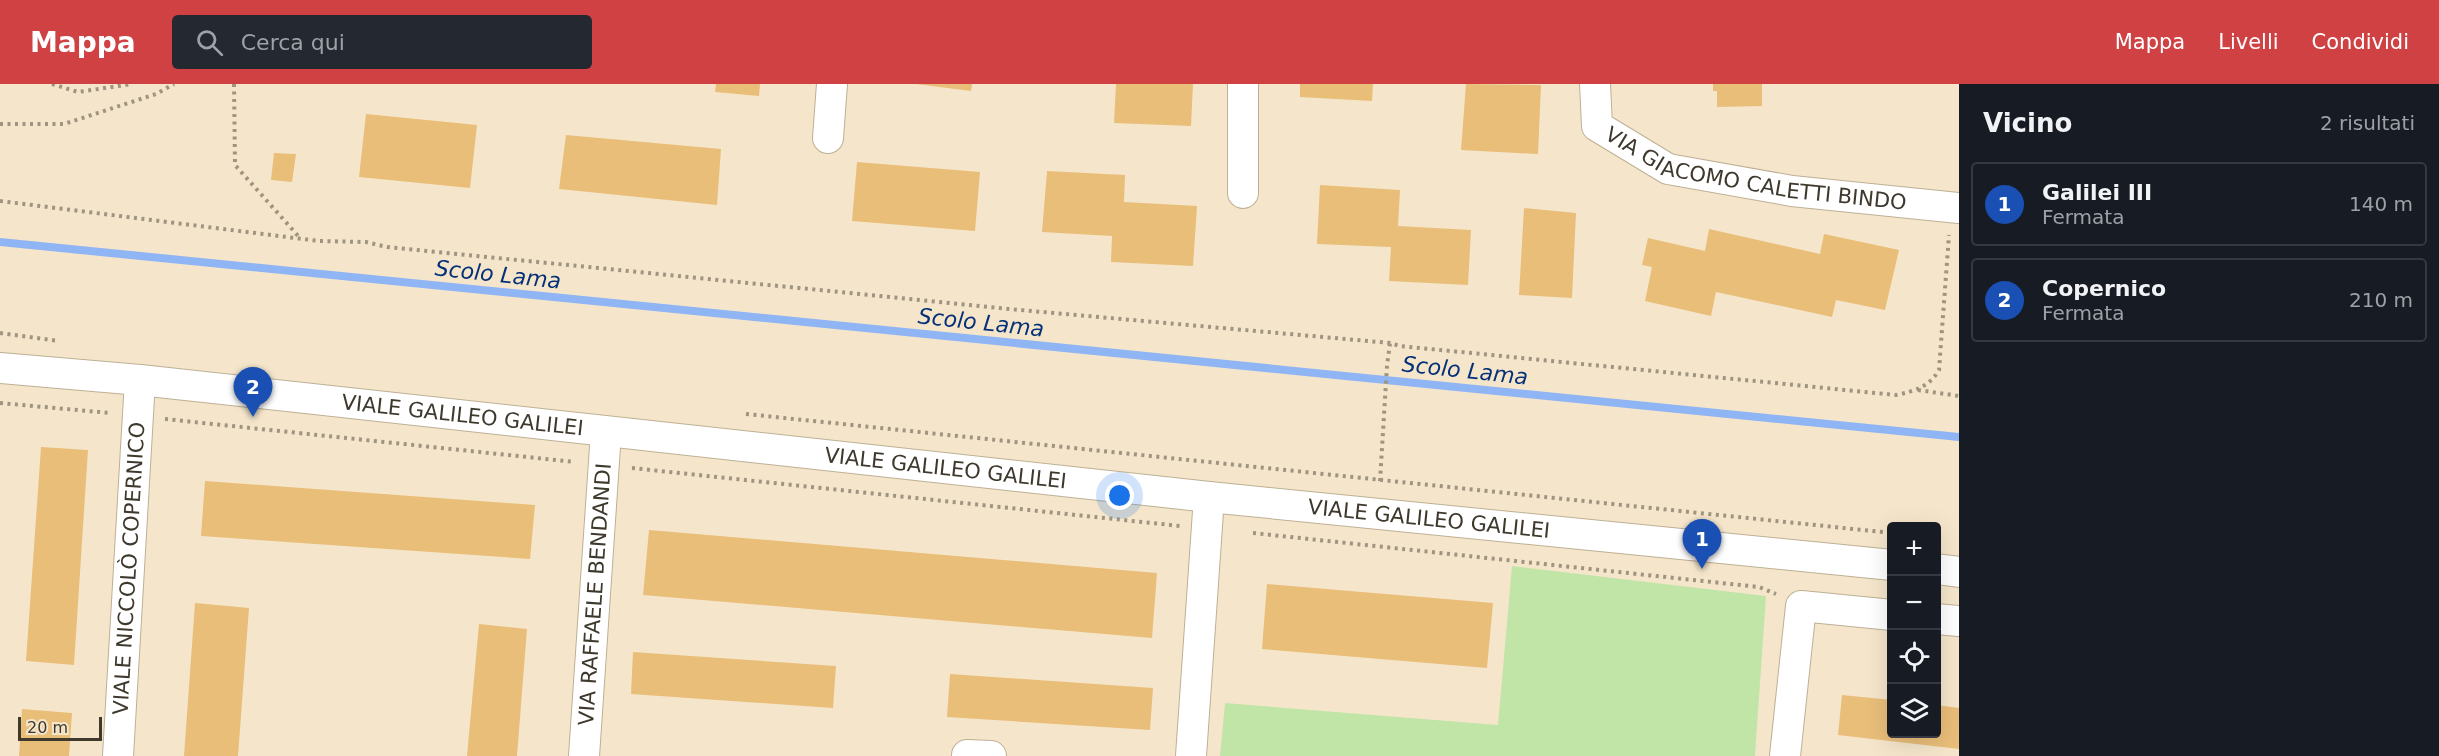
<!DOCTYPE html>
<html lang="it">
<head>
<meta charset="utf-8">
<style>
	:root { --surface:#171b24; --page:#242831; --text:#f1f3f6; --muted:#9ea1a6; --line:#363941; --accent:#d04144 }
	body { margin:0; font-family:"DejaVu Sans",sans-serif; background:var(--page); color:var(--text) }
	.controls { position:absolute; right:18px; bottom:18px; display:grid; overflow:hidden; border-radius:6px; box-shadow:0 6px 24px #0002 }
	.controls button { width:54px; height:54px; display:grid; place-items:center; padding:0; border:0; border-bottom:2px solid var(--line); background:var(--surface); color:var(--text); font:30px sans-serif }
	.scale { position:absolute; left:18px; bottom:15px; width:84px; box-sizing:border-box; padding-left:6px; border:3px solid #3e382d; border-top:0; font-size:16px; line-height:21px; white-space:nowrap; color:#3e382d; -webkit-text-stroke:4px #f5e6cb; paint-order:stroke }
	.you { position:absolute; left:1120px; top:412px; width:21px; height:21px; margin:-15px; border:4px solid #fff; border-radius:50%; background:#1a73e8; box-shadow:0 0 0 9px #1a73e833 }
	.badge { display:grid; place-items:center; width:39px; height:39px; border-radius:50%; background:var(--accent); color:#fff; font-size:20px; font-weight:700 }
	.pin { position:absolute; translate:-50% -50px; filter:drop-shadow(0 2px 3px #0008) }
	.pin::after { content:''; position:absolute; top:32px; width:21px; height:18px; background:inherit; clip-path:polygon(0 0,100% 0,50% 100%) }
	.list { margin:0; padding:0; list-style:none }
	h2 { display:flex; justify-content:space-between; align-items:center; height:78px; margin:0; padding:0 24px; font-size:26px }
	h2 small { font-size:20px; font-weight:400; color:var(--muted) }
	.list li { display:grid; grid-template-columns:39px 1fr auto; gap:18px; align-items:center; box-sizing:border-box; height:84px; margin:0 12px 12px; padding:0 12px; border:2px solid var(--line); border-radius:6px }
	.list b { display:block; font-size:22px; white-space:nowrap }
	.list p { margin:0; font-size:20px; white-space:nowrap; color:var(--muted) }
	.list em { font-size:20px; font-style:normal; color:var(--muted) }
	.icon { flex:none; width:33px; height:33px; fill:none; stroke:currentColor; stroke-width:2; stroke-linecap:round; stroke-linejoin:round }
	.map { position:relative; flex:none; width:1959px; height:672px; overflow:hidden }
	header { display:flex; align-items:center; gap:36px; box-sizing:border-box; height:84px; padding:0 30px; background:var(--accent); color:#fff }
	header strong { font-size:28px }
	nav { display:flex; gap:33px; margin-inline-start:auto; font-size:21px }
	.search { width:420px; height:54px; background:var(--page); display:flex; align-items:center; gap:15px; box-sizing:border-box; padding:0 21px; border-radius:6px; color:var(--muted); font-size:22px }
	main { display:flex }
	aside { flex:1; background:var(--surface) }
	.map>svg:first-child { display:block }
	.green { fill:#c1e5a7 }
	.lines { fill:none; stroke-linecap:round; stroke-linejoin:round }
	.stream { stroke:#8fb5f5; stroke-width:8 }
	.building { fill:#e9be79 }
	.minor-casing { stroke:#beb095; stroke-width:32 }
	.path { stroke:#9f9480; stroke-width:4; stroke-dasharray:3 4.5; stroke-linecap:butt }
	.minor { stroke:#fff; stroke-width:30 }
	.labels { text-anchor:middle; stroke-width:4.5; stroke-linejoin:round; paint-order:stroke }
	.street-label { font-size:21px; fill:#3e382d; stroke:#f5e6cb }
	.water-label { font-size:22px; font-style:italic; fill:#053178; stroke:#f5e6cb }
</style>
</head>
<body>
<header>
<strong>Mappa</strong>
<div class="search"><svg class="icon" aria-label="search" viewBox="0 0 24 24"><circle cx="10" cy="10" r="6"/><path d="M15 15l6 6"/></svg>Cerca qui</div>
<nav><a>Mappa</a><a>Livelli</a><a>Condividi</a></nav>
</header>
<main>
<div class="map">
<svg width="1959" height="672" viewBox="0 0 1959 672">
	<rect width="100%" height="100%" fill="#f5e6cb"/>
	<path class="green" d="M1512 482 1766 512 1755 672H1220L1225 619 1498 641Z"/>
	<g class="lines">
		<path class="stream" d="M0 158 1959 353"/>
	</g>
	<path class="building" d="M716 0H760L759 12 715 8Z
		M916 0H972L971 7Z
		M1116 0H1193L1191 42 1114 39Z
		M1300 0H1373L1372 17 1300 13Z
		M1466 0 1541 1 1538 70 1461 66Z
		M1713 0H1762V22L1717 23V7H1713Z
		M366 30 477 41 470 104 359 93Z
		M566 51 721 65 717 121 559 105Z
		M274 69 296 70 292 98 271 96Z
		M857 78 980 88 975 147 852 137Z
		M1047 87 1125 91 1124 118 1197 122 1193 182 1111 178 1112 152 1042 148Z
		M1320 101 1400 106 1398 142 1471 146 1468 201 1389 197 1391 163 1317 160Z
		M1524 124 1576 129 1572 214 1519 211Z
		M1709 145 1820 170 1824 150 1899 166 1885 226 1836 216 1832 233 1716 208 1711 232 1645 217 1652 183 1642 181 1648 154 1705 167Z
		M41 363 88 366 74 581 26 577Z
		M205 397 535 421 530 475 201 452Z
		M649 446 1157 489 1152 554 643 511Z
		M1267 500 1493 519 1487 584 1262 565Z
		M195 519 249 524 238 672H184Z
		M479 540 527 545 517 672H467Z
		M633 568 836 582 833 624 631 610Z
		M950 590 1153 604 1150 646 947 633Z
		M1842 611 1892 616V650H1936V621L1959 624V665L1838 651Z
		M22 625 72 629 69 672H19Z"/>
	<g class="lines">
		<defs>
			<g id="minor">
				<path d="M1243 0V109"/>
				<path id="s1" d="M1595 0 1597 42 1668 85 1792 107 1959 124"/>
				<path d="M828 54 832 0"/>
				<path id="s2" d="M0 284 140 296 1209 413 1892 481"/>
				<path d="M1936 485 1959 488"/>
				<path d="M1936 535 1959 537"/>
				<path d="M967 671 991 672"/>
				<path id="s3" d="M118 672 140 296"/>
				<path id="s4" d="M584 672 606 348"/>
				<path d="M1191 672 1209 413"/>
				<path d="M1785 672 1801 522 1892 531"/>
			</g>
		</defs>
		<use href="#minor" class="minor-casing"/>
		<path class="path" d="M52 0 78 8 132 0
			M234 0 235 81 300 154
			M0 40H64L156 10 174 0
			M0 117 319 157 366 158 387 163 1020 226 1390 259 1400 262 1896 311C1915 307 1929 303 1939 286L1949 151
			M0 249 59 257
			M1918 306 1959 312
			M0 319 110 329
			M746 330 1892 449
			M165 335 575 378
			M632 384 1180 442
			M1380 397 1387 282 1390 259
			M1253 449 1759 503 1776 510"/>
		<use href="#minor" class="minor"/>
	</g>
	<g class="labels">
		<g class="street-label">
			<text dy="7" stroke="none"><textPath href="#s1" startOffset="210">VIA GIACOMO CALETTI BINDO</textPath></text>
			<text dy="7" stroke="none"><textPath href="#s2" startOffset="465">VIALE GALILEO GALILEI</textPath></text>
			<text dy="7" stroke="none"><textPath href="#s2" startOffset="951">VIALE GALILEO GALILEI</textPath></text>
			<text dy="7" stroke="none"><textPath href="#s2" startOffset="1437">VIALE GALILEO GALILEI</textPath></text>
			<text dy="7" stroke="none"><textPath href="#s3" startOffset="188">VIALE NICCOLÒ COPERNICO</textPath></text>
			<text dy="7" stroke="none"><textPath href="#s4" startOffset="162">VIA RAFFAELE BENDANDI</textPath></text>
		</g>
		<g class="water-label">
			<text transform="translate(498 190) rotate(6)" y="8">Scolo Lama</text>
			<text transform="translate(981 238) rotate(6)" y="8">Scolo Lama</text>
			<text transform="translate(1465 286) rotate(6)" y="8">Scolo Lama</text>
		</g>
	</g>
</svg>
<div class="controls">
<button>+</button>
<button>−</button>
<button><svg class="icon" aria-label="locate" viewBox="0 0 24 24"><circle cx="12" cy="12" r="6"/><path d="M12 2v4M12 18v4M2 12h4M18 12h4"/></svg></button>
<button><svg class="icon" aria-label="layers" viewBox="0 0 24 24"><path d="M12 4l9 5-9 5-9-5zM3 14l9 5 9-5"/></svg></button>
</div>
<div class="scale">20 m</div>
<div class="you"></div>
<div class="pin badge" style="left:1702px;top:485px;background:#1a4fb4">1</div>
<div class="pin badge" style="left:253px;top:333px;background:#1a4fb4">2</div>
</div>
<aside>
<h2>Vicino<small>2 risultati</small></h2>
<ul class="list">
<li><span class="badge" style="background:#1a4fb4">1</span><div><b>Galilei III</b><p>Fermata</p></div><em>140 m</em></li>
<li><span class="badge" style="background:#1a4fb4">2</span><div><b>Copernico</b><p>Fermata</p></div><em>210 m</em></li>
</ul>
</aside>
</main>
</body>
</html>
